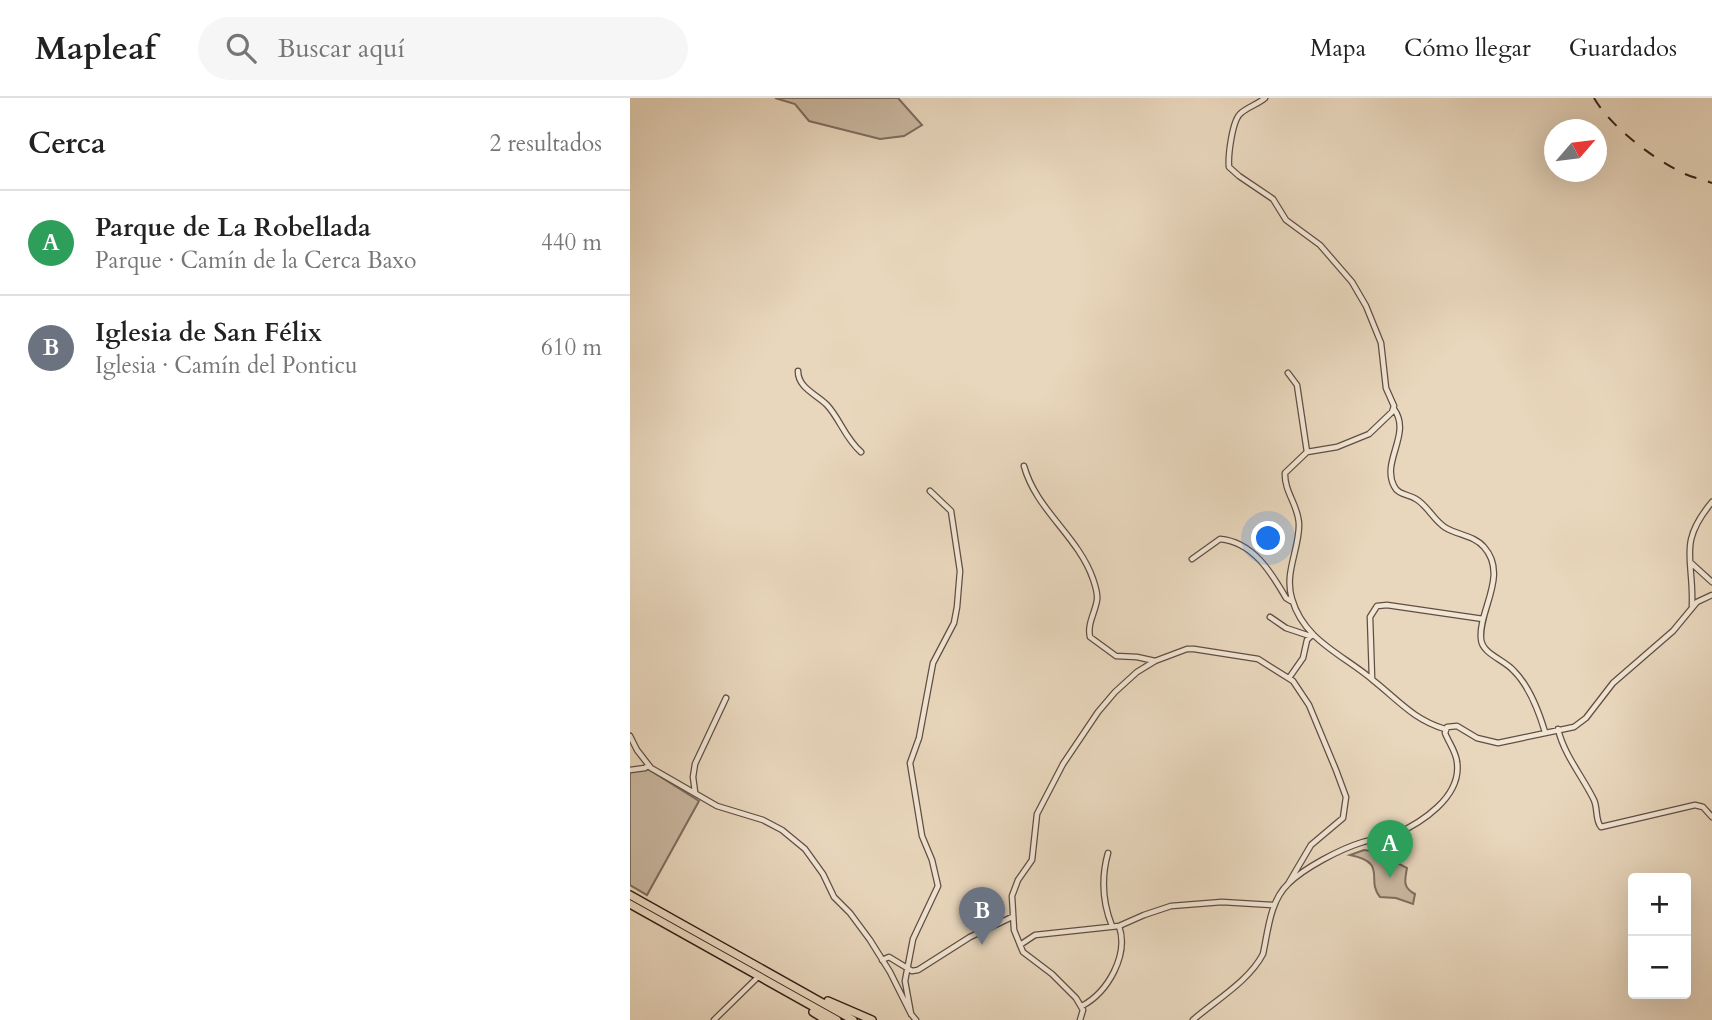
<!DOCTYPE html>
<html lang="es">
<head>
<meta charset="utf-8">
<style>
	:root { --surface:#fff; --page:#f6f6f6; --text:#222; --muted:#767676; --line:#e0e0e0; --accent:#7c3aed }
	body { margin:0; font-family:Cardo,serif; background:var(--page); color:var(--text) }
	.controls { position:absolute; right:21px; bottom:21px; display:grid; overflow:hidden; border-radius:7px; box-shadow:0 7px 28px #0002 }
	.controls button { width:63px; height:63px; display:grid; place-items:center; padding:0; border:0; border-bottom:2px solid var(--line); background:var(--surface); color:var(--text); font:35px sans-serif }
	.compass { position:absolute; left:914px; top:21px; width:63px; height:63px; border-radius:50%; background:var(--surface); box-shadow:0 7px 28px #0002; rotate:62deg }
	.you { position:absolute; left:639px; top:441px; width:24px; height:24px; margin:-18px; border:5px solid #fff; border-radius:50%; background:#1a73e8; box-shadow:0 0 0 10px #1a73e833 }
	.badge { display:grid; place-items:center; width:46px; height:46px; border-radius:50%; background:var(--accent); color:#fff; font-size:23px; font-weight:700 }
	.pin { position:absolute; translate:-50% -58px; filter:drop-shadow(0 2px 4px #0008) }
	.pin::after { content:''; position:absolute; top:37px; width:24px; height:21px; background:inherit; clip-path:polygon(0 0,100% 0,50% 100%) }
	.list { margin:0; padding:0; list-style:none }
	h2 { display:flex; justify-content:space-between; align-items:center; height:91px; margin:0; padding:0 28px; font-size:30px }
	h2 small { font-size:23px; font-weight:400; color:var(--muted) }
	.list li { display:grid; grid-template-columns:46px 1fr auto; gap:21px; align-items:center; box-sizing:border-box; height:105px; padding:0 28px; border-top:2px solid var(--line) }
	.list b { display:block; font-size:26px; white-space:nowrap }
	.list p { margin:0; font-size:23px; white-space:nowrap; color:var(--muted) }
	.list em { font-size:23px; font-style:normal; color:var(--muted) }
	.icon { flex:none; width:38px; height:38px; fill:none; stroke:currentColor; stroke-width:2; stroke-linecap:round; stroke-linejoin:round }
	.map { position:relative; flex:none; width:1082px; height:922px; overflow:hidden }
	header { display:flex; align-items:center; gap:42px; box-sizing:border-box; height:98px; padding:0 35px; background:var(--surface); border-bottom:2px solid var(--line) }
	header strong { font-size:33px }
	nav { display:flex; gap:38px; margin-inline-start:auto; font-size:24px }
	.search { width:490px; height:63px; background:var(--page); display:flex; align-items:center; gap:18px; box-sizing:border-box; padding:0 24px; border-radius:38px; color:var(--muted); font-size:26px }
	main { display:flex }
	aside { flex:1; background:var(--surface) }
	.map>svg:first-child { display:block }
	.green { fill:#cab8a1; stroke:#7e6c5e; stroke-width:2 }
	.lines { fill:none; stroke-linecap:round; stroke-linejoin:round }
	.minor-casing { stroke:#604e43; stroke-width:7 }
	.trunk-casing { stroke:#32211a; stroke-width:10 }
	.minor { stroke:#f1e5d4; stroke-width:4.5 }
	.trunk { stroke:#e9d7bd; stroke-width:7 }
	.rail { stroke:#32211a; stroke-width:2; stroke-dasharray:12 12; stroke-linecap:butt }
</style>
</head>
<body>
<header>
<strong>Mapleaf</strong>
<div class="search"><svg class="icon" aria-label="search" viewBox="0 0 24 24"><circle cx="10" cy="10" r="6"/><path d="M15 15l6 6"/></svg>Buscar aquí</div>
<nav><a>Mapa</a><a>Cómo llegar</a><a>Guardados</a></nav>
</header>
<main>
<aside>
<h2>Cerca<small>2 resultados</small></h2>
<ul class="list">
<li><span class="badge" style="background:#2e9e5b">A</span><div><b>Parque de La Robellada</b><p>Parque · Camín de la Cerca Baxo</p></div><em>440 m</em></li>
<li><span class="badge" style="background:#6b7280">B</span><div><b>Iglesia de San Félix</b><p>Iglesia · Camín del Ponticu</p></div><em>610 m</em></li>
</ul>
</aside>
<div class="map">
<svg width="1082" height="922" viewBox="0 0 1082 922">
	<rect width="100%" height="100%" fill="#e9d7bd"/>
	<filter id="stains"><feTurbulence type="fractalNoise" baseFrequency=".00286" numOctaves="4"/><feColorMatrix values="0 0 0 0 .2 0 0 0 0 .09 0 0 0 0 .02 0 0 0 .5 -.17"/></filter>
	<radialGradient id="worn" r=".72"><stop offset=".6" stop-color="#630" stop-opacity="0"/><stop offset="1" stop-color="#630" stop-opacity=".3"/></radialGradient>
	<path class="green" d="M145 0H268L292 27 274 38 250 41 179 23 165 6Z
		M18 671 69 703 17 797 0 787V673Z
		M734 752 747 754 777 770C775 782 772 789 785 796L783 806 766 800 750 799C735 781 759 765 720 757Z"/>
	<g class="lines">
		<defs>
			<path id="minor" d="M635 0C628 6 618 9 611 15 602 22 598 58 599 69L609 78 643 101 656 122 690 147 722 184 736 208 751 245 756 290 764 308 762 314 739 336 707 349 677 354 655 375C654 394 669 408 669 427 669 452 654 475 662 501 674 543 714 557 744 583 768 602 784 622 815 631
				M168 273C168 290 186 296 197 307 210 321 215 340 231 354
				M658 275 667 287 677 354
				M764 311C782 336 751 363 764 388 768 397 778 396 786 401 798 408 804 423 816 430 828 437 845 438 854 449 879 477 848 513 851 541 852 556 875 562 884 573 899 588 909 614 915 634
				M394 368C406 412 448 438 463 481 465 487 468 495 467 502 465 515 457 526 460 539L486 558 507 559 525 563
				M562 461 590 441C623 444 641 474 656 500L661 503
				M1060 464 1082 484
				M1062 508C1064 460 1047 446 1082 404
				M640 519 656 530 680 538
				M659 580 673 560 677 542 682 537
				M742 580 740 519 747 508 757 507 853 521
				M928 631C934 657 953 679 964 702 968 711 965 722 971 729L1065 707 1073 709 1082 719
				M0 638 7 652 21 670 87 708 133 722 152 732 175 751 193 776 204 799 220 815 240 842 260 874 281 916 286 922
				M0 672 15 670 18 667
				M65 694 63 679 65 666 96 600
				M478 755C471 780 472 803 482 828
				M390 847 405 837 489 828 514 817 541 808 592 804 644 807
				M252 862 259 859 282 873 288 872 340 839 382 819
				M452 908C478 894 499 857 489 828
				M281 916 275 883 283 841 308 788 302 762 292 738 280 665 289 640 303 565 324 525 327 509 330 473 321 413 300 393
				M84 922 128 879
				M450 922 453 912 446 900 422 876 393 854 384 832 382 798 388 782 402 762 407 716 433 666 468 614 485 594 507 574 525 563 557 551H564L628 561 663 583 679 607 706 672 716 699 713 720 681 747 658 786
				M563 922C586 902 619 883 633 856 638 833 640 803 658 786 674 770 710 751 733 744 743 741 754 741 764 737 791 725 832 699 827 664 826 654 819 645 815 635L817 629 827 628 847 640 868 645 944 629 956 620 983 585 1043 533 1067 504 1082 497"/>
			<path id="trunk" d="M0 797 223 922
				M0 806 207 922
				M198 903 242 922
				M183 914 196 922"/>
		</defs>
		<use href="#minor" class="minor-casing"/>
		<use href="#trunk" class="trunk-casing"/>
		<use href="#minor" class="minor"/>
		<use href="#trunk" class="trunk"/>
		<path class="rail" d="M964 0C980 28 1022 60 1051 74 1060 79 1072 81 1082 85"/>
	</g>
	<rect width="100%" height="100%" filter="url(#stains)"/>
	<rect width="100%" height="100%" fill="url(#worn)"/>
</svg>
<div class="controls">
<button>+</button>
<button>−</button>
</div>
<svg class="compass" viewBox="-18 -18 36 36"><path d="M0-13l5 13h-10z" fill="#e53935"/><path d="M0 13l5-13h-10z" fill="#767676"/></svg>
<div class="you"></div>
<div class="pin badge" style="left:760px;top:780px;background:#2e9e5b">A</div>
<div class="pin badge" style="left:352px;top:847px;background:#6b7280">B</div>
</div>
</main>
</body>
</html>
